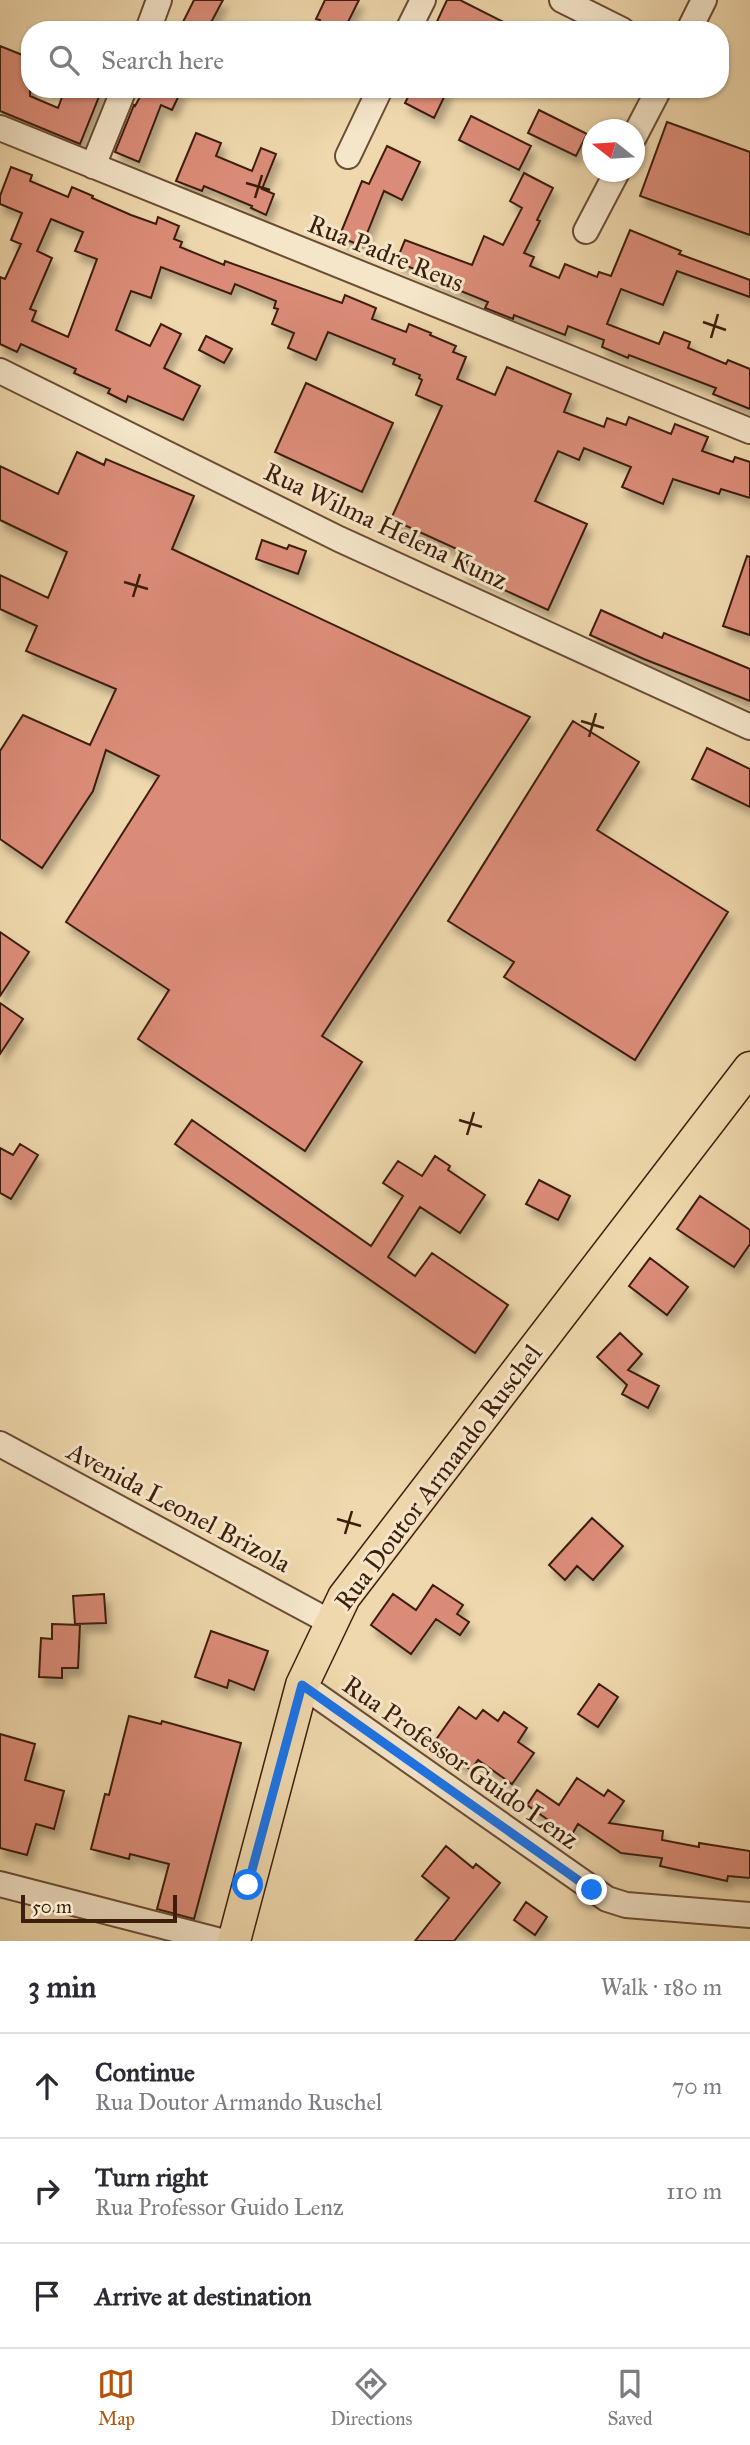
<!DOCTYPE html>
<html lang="en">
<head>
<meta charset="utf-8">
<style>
	:root { --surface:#fff; --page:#f2f2f3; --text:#2b2b33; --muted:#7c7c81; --line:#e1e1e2; --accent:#b45309 }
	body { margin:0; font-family:"IM FELL Great Primer",serif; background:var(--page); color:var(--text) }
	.compass { position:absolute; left:582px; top:119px; width:63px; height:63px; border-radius:50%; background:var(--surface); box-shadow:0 2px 5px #0004; rotate:287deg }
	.scale { position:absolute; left:21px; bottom:18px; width:156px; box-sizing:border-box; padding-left:7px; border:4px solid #3d1e0b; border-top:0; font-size:19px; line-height:24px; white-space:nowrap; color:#3d1e0b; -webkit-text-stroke:5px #f5e6ca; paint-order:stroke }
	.stop { position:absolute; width:21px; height:21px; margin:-16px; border:5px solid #1a73e8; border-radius:50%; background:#fff }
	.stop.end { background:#1a73e8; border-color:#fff; box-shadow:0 2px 7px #0008 }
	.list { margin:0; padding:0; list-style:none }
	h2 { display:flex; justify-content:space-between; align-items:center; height:91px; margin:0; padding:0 28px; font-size:30px }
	h2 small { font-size:23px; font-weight:400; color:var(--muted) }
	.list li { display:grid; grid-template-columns:46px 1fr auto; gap:21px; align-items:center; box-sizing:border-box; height:105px; padding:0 28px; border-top:2px solid var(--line) }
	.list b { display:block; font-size:26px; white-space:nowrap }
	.list p { margin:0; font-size:23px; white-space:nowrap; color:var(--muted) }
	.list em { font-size:23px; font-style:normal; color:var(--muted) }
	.icon { flex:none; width:38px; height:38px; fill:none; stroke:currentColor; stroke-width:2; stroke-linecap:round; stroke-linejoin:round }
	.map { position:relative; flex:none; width:750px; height:1941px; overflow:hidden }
	.search { position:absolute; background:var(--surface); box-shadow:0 2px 5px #0004; left:21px; right:21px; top:21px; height:77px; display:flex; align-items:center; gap:18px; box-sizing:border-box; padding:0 24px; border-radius:28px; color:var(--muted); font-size:26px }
	.sheet { height:406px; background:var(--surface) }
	nav { display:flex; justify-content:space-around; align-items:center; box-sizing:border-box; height:98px; border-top:2px solid var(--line); background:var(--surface); font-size:19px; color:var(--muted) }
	nav a { display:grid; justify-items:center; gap:4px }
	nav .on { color:var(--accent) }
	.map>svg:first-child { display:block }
	.building { fill:#db8c78; stroke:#3d1e0b; stroke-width:2; fill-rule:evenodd; filter:url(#shadow) }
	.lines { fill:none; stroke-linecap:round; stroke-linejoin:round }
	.minor-casing { stroke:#6a4c34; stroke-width:28 }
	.major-casing { stroke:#3d1e0b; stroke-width:35 }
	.minor { stroke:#f5e6ca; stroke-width:24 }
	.major { stroke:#efd8ad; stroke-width:32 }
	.route { stroke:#1a73e8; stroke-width:9 }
	.ticks { fill:none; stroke:#3d1e0b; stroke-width:2.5 }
	.labels { text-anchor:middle; stroke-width:6; stroke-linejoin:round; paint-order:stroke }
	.street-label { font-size:26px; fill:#3d1e0b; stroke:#f5e6ca }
</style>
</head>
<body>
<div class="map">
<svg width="750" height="1941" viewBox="0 0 750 1941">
	<defs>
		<filter id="shadow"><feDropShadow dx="4.5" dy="8" stdDeviation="3.5" flood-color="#0004"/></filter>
	</defs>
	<rect width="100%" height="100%" fill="#efd8ad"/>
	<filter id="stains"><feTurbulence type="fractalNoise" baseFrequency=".00286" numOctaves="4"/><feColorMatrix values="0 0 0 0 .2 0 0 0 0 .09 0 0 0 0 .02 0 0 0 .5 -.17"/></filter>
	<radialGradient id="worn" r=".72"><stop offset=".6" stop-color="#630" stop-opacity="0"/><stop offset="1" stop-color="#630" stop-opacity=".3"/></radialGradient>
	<path class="building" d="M194 0H223L207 30H179Z
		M325 0H359L344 30H315L320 20 316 19Z
		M447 0H460L519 30H433Z
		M0 46 30 58V96L58 108 65 89H102L80 144 0 111Z
		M139 89H182L172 110 161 105 139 162 115 152 134 105 135 106 141 95 138 93Z
		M412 89H448L434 118 405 103Z
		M539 110 587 134 576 156 528 133Z
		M471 116 531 146 519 170 459 140Z
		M667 122 750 152V235L640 196Z
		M196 133 221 143 216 156 252 171 261 148 276 154 262 189 274 194 266 215 251 208 252 206 204 186 202 191 176 181Z
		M387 146 420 162 402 200 384 191 362 246 339 237 362 181 369 184Z
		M11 167 32 175 30 181 68 197 72 187 93 196 92 198 131 215 156 224 158 217 179 226 174 239 182 242 180 247 224 265 225 261 342 303 345 295 376 308 372 319 406 332 409 324 431 333 430 335 456 346 453 352 466 357 457 379 495 395 507 367 571 394 564 412 604 427 607 418 626 425 629 417 671 434 675 424 708 437 702 451 733 462 735 457 750 462V498L721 489 719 494 673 479 663 504 622 487 631 467 584 448 579 460 558 451 535 501 587 524 548 610 463 571 470 555 391 519 442 406 416 395 422 380 419 378 420 375 393 364 395 359 328 332 316 360 288 348 294 333 272 324 278 309 274 308 276 301 235 284 231 294 161 267 151 298 131 291 116 330 150 346 161 324 181 334 164 368 200 386 183 420 128 396 126 402 108 393 110 389 74 373 76 369 21 344 17 352 0 344V277L5 279 21 244 11 240 22 213 0 204V196ZM51 219 83 232 75 251 97 259 68 337 32 321 36 311 30 309 52 258 37 251Z
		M524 173 553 188 537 220 540 221 524 253 534 257 530 266 559 278 565 264 597 277 599 272 611 276 630 230 681 251 679 254 750 280V297L677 271 663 305 621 289 607 324 659 344 664 332 690 342 688 348 726 364 728 360 750 369V409L713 394 716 388 629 355 628 358 602 347 604 340 568 326 565 335 514 315 513 319 485 308 488 302 429 278 430 275 396 262 405 240 472 265 484 236 503 245 522 208 510 201Z
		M206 336 232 349 224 363 199 350Z
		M306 383 393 423 362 492 275 452Z
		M77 452 104 465 106 459 194 496 172 549 530 717 322 1036 362 1062 305 1151 138 1039 169 990 66 922 159 776 106 750 93 791 42 868 0 839V751L23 715 90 745 116 689 26 651 37 626 0 609V575L48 598 67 552 0 520V466L58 494Z
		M262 540 287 549 289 545 306 551 298 574 256 559Z
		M747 556 750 557V635L723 626Z
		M601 610 662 638 664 633 750 669V701L644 659 590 635Z
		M573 721 639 762 597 830 728 912 635 1060 504 977 514 962 448 921Z
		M707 748 750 769V807L692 779Z
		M0 932 29 952 0 996Z
		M0 1003 23 1019 0 1054Z
		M192 1120 371 1246 403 1196 383 1183 398 1161 422 1176 435 1156 450 1166 448 1170 485 1195 460 1233 420 1207 388 1257 415 1276 432 1253 508 1305 475 1353 175 1144Z
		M20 1144 38 1155 11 1199 0 1193V1148L13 1155Z
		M539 1180 570 1196 558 1220 526 1204Z
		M700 1196 750 1230V1244L734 1267 677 1229Z
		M650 1258 688 1287 667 1315 629 1286Z
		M620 1333 642 1354 628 1370 659 1386 648 1408 622 1394 627 1385 597 1357Z
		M592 1518 623 1546 593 1580 577 1566 565 1580 549 1565Z
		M433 1585 463 1605 457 1614 469 1622 460 1635 436 1619 411 1654 371 1625 393 1594 416 1610Z
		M104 1594 106 1623 75 1624 73 1596Z
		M52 1624 80 1625 78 1668H62V1678L39 1677 41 1638 52 1639Z
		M211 1631 268 1651 254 1690 229 1680 227 1688 195 1677Z
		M599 1684 618 1697 598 1727 578 1714Z
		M459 1707 476 1719 483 1710 498 1721 504 1712 527 1728 518 1742 534 1753 512 1784 478 1760 471 1770 433 1744Z
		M129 1716 161 1724 162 1721 241 1743 194 1919 157 1909 169 1864 130 1854 129 1859 91 1849 105 1794 109 1795Z
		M0 1734 35 1744 25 1780 64 1791 54 1829 36 1824 27 1855 0 1848Z
		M577 1778 604 1796 608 1790 624 1801 609 1823 663 1831 662 1840 699 1847V1843L750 1851V1878L728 1876 727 1881 660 1866 662 1858 621 1853 578 1824 571 1836 527 1805 537 1790 559 1805Z
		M446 1846 473 1868 476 1864 500 1883 454 1941H415L449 1898 422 1876Z
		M526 1902 547 1917 535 1935 514 1920Z"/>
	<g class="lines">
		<defs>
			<path id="minor" d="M562 0 622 30
				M148 30 159 0
				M408 30 423 0
				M689 30 704 0
				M0 128 750 431
				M634 137 659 89
				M348 156 380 89
				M93 166 124 89
				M586 231 617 172
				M0 371 339 539 750 727
				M0 1444 330 1622
				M302 1685 607 1899 626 1905 750 1915
				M0 1884 221 1941"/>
			<path id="major" d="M234 1941 302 1685 344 1597 750 1068"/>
		</defs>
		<use href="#minor" class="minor-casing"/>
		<use href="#major" class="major-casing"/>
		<use href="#minor" class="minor"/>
		<use href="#major" class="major"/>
	</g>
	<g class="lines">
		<path class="route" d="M248 1885 302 1685 592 1890"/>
	</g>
	<path class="ticks" d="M246 183 270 190M255 198 262 175M703 322 726 330M711 338 718 314M124 582 148 589M133 597 140 574M581 721 604 728M589 737 596 713M459 1120 482 1127M467 1135 474 1112M337 1519 361 1526M345 1534 352 1511"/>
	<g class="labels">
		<g class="street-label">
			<text transform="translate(386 253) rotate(22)" y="9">Rua Padre Reus</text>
			<text transform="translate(386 526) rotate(25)" y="9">Rua Wilma Helena Kunz</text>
			<text transform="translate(438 1477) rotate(-53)" y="9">Rua Doutor Armando Ruschel</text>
			<text transform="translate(179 1507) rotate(28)" y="9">Avenida Leonel Brizola</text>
			<text transform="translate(461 1762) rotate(35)" y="9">Rua Professor Guido Lenz</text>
		</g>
	</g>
	<rect width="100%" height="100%" filter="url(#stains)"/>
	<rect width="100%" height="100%" fill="url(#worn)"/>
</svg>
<svg class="compass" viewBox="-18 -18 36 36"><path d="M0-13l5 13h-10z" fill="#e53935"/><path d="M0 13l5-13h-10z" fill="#7c7c81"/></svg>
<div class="scale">50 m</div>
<div class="stop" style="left:248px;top:1885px"></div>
<div class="stop end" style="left:592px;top:1890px"></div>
<div class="search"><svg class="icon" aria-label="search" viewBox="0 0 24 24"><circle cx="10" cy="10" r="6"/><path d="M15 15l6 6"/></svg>Search here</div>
</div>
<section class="sheet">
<h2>3 min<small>Walk · 180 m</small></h2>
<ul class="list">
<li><svg class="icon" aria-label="ahead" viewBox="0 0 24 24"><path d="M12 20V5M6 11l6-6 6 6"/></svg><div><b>Continue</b><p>Rua Doutor Armando Ruschel</p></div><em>70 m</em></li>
<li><svg class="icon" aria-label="right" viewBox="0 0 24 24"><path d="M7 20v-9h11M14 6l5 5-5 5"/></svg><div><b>Turn right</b><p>Rua Professor Guido Lenz</p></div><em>110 m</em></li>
<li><svg class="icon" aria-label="arrive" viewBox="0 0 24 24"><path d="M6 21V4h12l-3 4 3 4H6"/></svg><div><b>Arrive at destination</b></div></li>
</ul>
</section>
<nav>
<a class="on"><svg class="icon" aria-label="map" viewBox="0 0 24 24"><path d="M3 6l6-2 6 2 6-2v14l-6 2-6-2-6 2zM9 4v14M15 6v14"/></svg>Map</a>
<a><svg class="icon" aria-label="directions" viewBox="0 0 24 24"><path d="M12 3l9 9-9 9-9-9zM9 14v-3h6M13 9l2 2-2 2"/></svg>Directions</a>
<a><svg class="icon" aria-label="saved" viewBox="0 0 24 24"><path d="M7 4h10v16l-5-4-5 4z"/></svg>Saved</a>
</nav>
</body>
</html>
